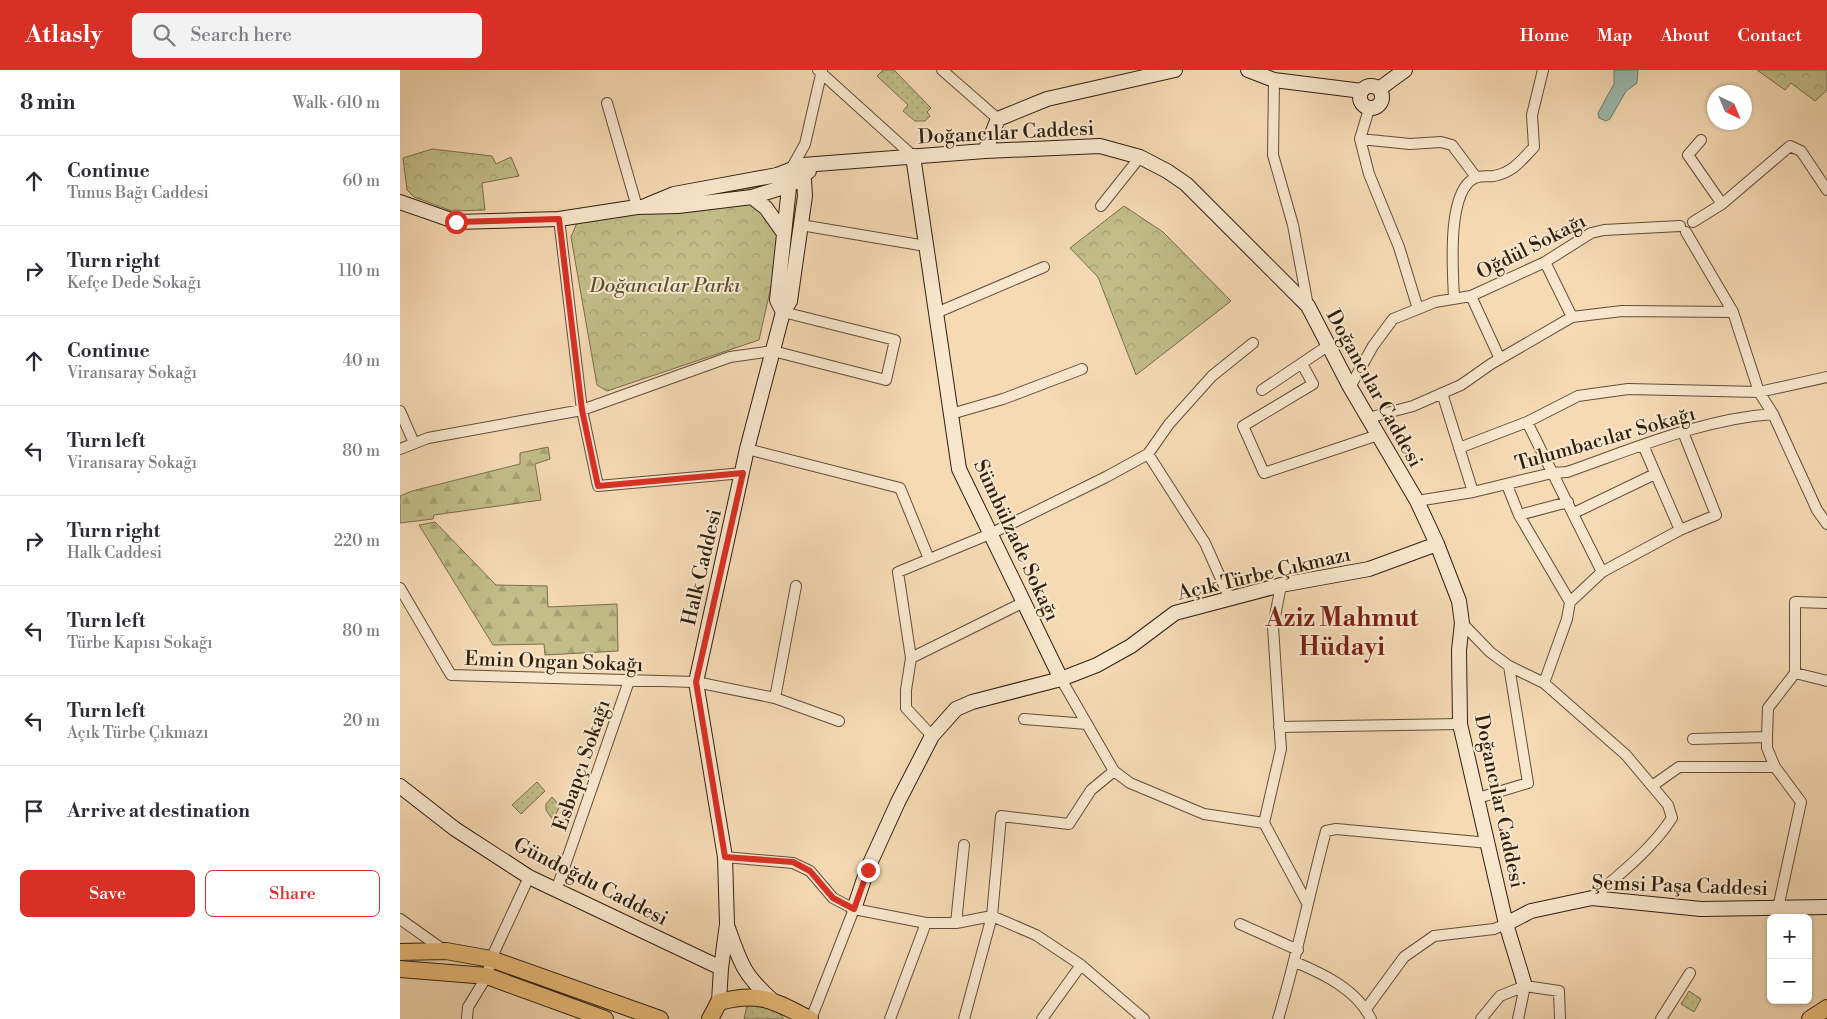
<!DOCTYPE html>
<html lang="en">
<head>
<meta charset="utf-8">
<style>
	:root { --surface:#fff; --page:#f2f2f3; --text:#2b2b33; --muted:#7c7c81; --line:#e1e1e2; --accent:#d93025 }
	body { margin:0; font-family:"Libre Bodoni",serif; background:var(--page); color:var(--text) }
	.controls { position:absolute; right:15px; bottom:15px; display:grid; overflow:hidden; border-radius:8px; box-shadow:0 1px 4px #0004 }
	.controls button { width:45px; height:45px; display:grid; place-items:center; padding:0; border:0; border-bottom:1px solid var(--line); background:var(--surface); color:var(--text); font:25px sans-serif }
	.compass { position:absolute; left:1307px; top:15px; width:45px; height:45px; border-radius:50%; background:var(--surface); box-shadow:0 1px 4px #0004; rotate:136deg }
	.stop { position:absolute; width:15px; height:15px; margin:-11px; border:4px solid #d93025; border-radius:50%; background:#fff }
	.stop.end { background:#d93025; border-color:#fff; box-shadow:0 1px 5px #0008 }
	.list { margin:0; padding:0; list-style:none }
	h2 { display:flex; justify-content:space-between; align-items:center; height:65px; margin:0; padding:0 20px; font-size:21px }
	h2 small { font-size:16px; font-weight:400; color:var(--muted) }
	.list li { display:grid; grid-template-columns:32px 1fr auto; gap:15px; align-items:center; box-sizing:border-box; height:90px; padding:0 20px; border-top:1px solid var(--line) }
	.list b { display:block; font-size:19px; white-space:nowrap }
	.list p { margin:0; font-size:16px; white-space:nowrap; color:var(--muted) }
	.list em { font-size:16px; font-style:normal; color:var(--muted) }
	.actions { display:flex; gap:10px; padding:15px 20px }
	.actions a { flex:1; padding:11px 0; border:1px solid var(--accent); border-radius:8px; text-align:center; font-size:18px; color:var(--accent) }
	.actions .main { background:var(--accent); color:#fff }
	.icon { flex:none; width:28px; height:28px; fill:none; stroke:currentColor; stroke-width:2; stroke-linecap:round; stroke-linejoin:round }
	.map { position:relative; flex:none; width:1427px; height:949px; overflow:hidden }
	header { display:flex; align-items:center; gap:30px; box-sizing:border-box; height:70px; padding:0 25px; background:var(--accent); color:#fff }
	header strong { font-size:24px }
	nav { display:flex; gap:28px; margin-inline-start:auto; font-size:18px }
	.search { width:350px; height:45px; background:var(--page); display:flex; align-items:center; gap:12px; box-sizing:border-box; padding:0 18px; border-radius:8px; color:var(--muted); font-size:19px }
	main { display:flex }
	aside { flex:1; background:var(--surface) }
	.map>svg:first-child { display:block }
	.grass { fill:url(#grass-dots); stroke:#7a6e4c }
	.forest { fill:url(#forest-firs); stroke:#7a6e4c }
	.park { fill:url(#park-crowns); stroke:#7a6e4c }
	.water { fill:#9cbab0; stroke:#717c6f }
	.lines { fill:none; stroke-linecap:round; stroke-linejoin:round }
	.street-casing { stroke:#624e38; stroke-width:12 }
	.secondary-casing { stroke:#31200e; stroke-width:16 }
	.primary-casing { stroke:#31200e; stroke-width:18 }
	.street { stroke:#f8e7ce; stroke-width:10 }
	.secondary { stroke:#f8e7ce; stroke-width:14 }
	.primary { stroke:#eabd7a; stroke-width:16 }
	.route { stroke:#d93025; stroke-width:6 }
	.labels { text-anchor:middle; stroke-width:4; stroke-linejoin:round; paint-order:stroke }
	.street-label { font-size:20px; fill:#31200e; stroke:#f8e7ce }
	.park-label { font-size:20px; font-style:italic; fill:#5c4f33; stroke:#f8e7ce }
	.district-label { font-size:25px; font-weight:bold; fill:#7a1f14; stroke:#f8e7ce }
</style>
</head>
<body>
<header>
<strong>Atlasly</strong>
<div class="search"><svg class="icon" aria-label="search" viewBox="0 0 24 24"><circle cx="10" cy="10" r="6"/><path d="M15 15l6 6"/></svg>Search here</div>
<nav><a>Home</a><a>Map</a><a>About</a><a>Contact</a></nav>
</header>
<main>
<aside>
<h2>8 min<small>Walk · 610 m</small></h2>
<ul class="list">
<li><svg class="icon" aria-label="ahead" viewBox="0 0 24 24"><path d="M12 20V5M6 11l6-6 6 6"/></svg><div><b>Continue</b><p>Tunus Bağı Caddesi</p></div><em>60 m</em></li>
<li><svg class="icon" aria-label="right" viewBox="0 0 24 24"><path d="M7 20v-9h11M14 6l5 5-5 5"/></svg><div><b>Turn right</b><p>Kefçe Dede Sokağı</p></div><em>110 m</em></li>
<li><svg class="icon" aria-label="ahead" viewBox="0 0 24 24"><path d="M12 20V5M6 11l6-6 6 6"/></svg><div><b>Continue</b><p>Viransaray Sokağı</p></div><em>40 m</em></li>
<li><svg class="icon" aria-label="left" viewBox="0 0 24 24"><path d="M17 20v-9H6M10 6l-5 5 5 5"/></svg><div><b>Turn left</b><p>Viransaray Sokağı</p></div><em>80 m</em></li>
<li><svg class="icon" aria-label="right" viewBox="0 0 24 24"><path d="M7 20v-9h11M14 6l5 5-5 5"/></svg><div><b>Turn right</b><p>Halk Caddesi</p></div><em>220 m</em></li>
<li><svg class="icon" aria-label="left" viewBox="0 0 24 24"><path d="M17 20v-9H6M10 6l-5 5 5 5"/></svg><div><b>Turn left</b><p>Türbe Kapısı Sokağı</p></div><em>80 m</em></li>
<li><svg class="icon" aria-label="left" viewBox="0 0 24 24"><path d="M17 20v-9H6M10 6l-5 5 5 5"/></svg><div><b>Turn left</b><p>Açık Türbe Çıkmazı</p></div><em>20 m</em></li>
<li><svg class="icon" aria-label="arrive" viewBox="0 0 24 24"><path d="M6 21V4h12l-3 4 3 4H6"/></svg><div><b>Arrive at destination</b></div></li>
</ul>
<div class="actions"><a class="main">Save</a><a>Share</a></div>
</aside>
<div class="map">
<svg width="1427" height="949" viewBox="0 0 1427 949">
	<defs>
		<pattern id="grass-dots" width="8" height="8" patternUnits="userSpaceOnUse" patternTransform="scale(1.25)"><rect width="8" height="8" fill="#c2bd89"/><path d="M2 2h.1M6 6h.1" fill="none" stroke="#a7a275" stroke-width="1.8" stroke-linecap="round"/></pattern>
		<pattern id="forest-firs" width="22" height="20" patternUnits="userSpaceOnUse" patternTransform="scale(1.25)"><rect width="22" height="20" fill="#c2bd89"/><path d="M5 1l3.5 6h-7zM16 11l3.5 6h-7z" fill="#a7a275"/></pattern>
		<pattern id="park-crowns" width="20" height="18" patternUnits="userSpaceOnUse" patternTransform="scale(1.25)"><rect width="20" height="18" fill="#c2bd89"/><path d="M2 6a3 3 0 1 1 6 0M12 15a3 3 0 1 1 6 0" fill="none" stroke="#a7a275"/></pattern>
	</defs>
	<rect width="100%" height="100%" fill="#f5dab4"/>
	<filter id="stains"><feTurbulence type="fractalNoise" baseFrequency=".004" numOctaves="4"/><feColorMatrix values="0 0 0 0 .2 0 0 0 0 .09 0 0 0 0 .02 0 0 0 .5 -.17"/></filter>
	<radialGradient id="worn" r=".72"><stop offset=".6" stop-color="#630" stop-opacity="0"/><stop offset="1" stop-color="#630" stop-opacity=".3"/></radialGradient>
	<path class="grass" d="M483 0H494L531 38 527 42 530 46 525 51H515L503 41 508 35 477 6Z
		M137 712 145 721 121 744 112 735Z
		M152 727 160 736 153 750 146 740V734Z
		M1289 921 1301 929 1294 942 1281 934Z
		M359 933 378 941 384 949H344L347 935Z"/>
	<path class="forest" d="M148 377 150 389 135 394 141 430 34 445 33 449 0 453V426L12 421 120 394V383Z
		M35 452 96 515 147 516 148 537 217 534 218 581 145 585 144 574 93 575 19 455Z"/>
	<path class="park" d="M1357 0H1427V20L1415 31 1391 13 1385 20Z
		M32 79 92 86 96 94 111 87 119 106 82 113 85 140 52 141 14 127 7 120 3 88Z
		M356 117 369 130 379 146 374 203 359 270 207 321 197 315 171 167 179 148Z
		M724 136 763 162 831 231 736 305 698 207 670 178Z"/>
	<path class="water" d="M1214 0H1238L1237 13 1226 21 1210 49 1206 51 1199 48 1198 43 1214 14Z"/>
	<g class="lines">
		<defs>
			<path id="street" d="M418 0 513 86
				M542 0 598 49
				M874 10 873 85 893 155 908 236
				M207 33 237 137
				M969 39 960 69 969 104 999 177 1018 239
				M960 69 1010 74 1041 72 1052 75 1076 107
				M1301 70 1288 85 1322 134
				M390 101 405 74 422 0
				M701 136 740 87
				M159 149 182 340 198 416 343 403
				M1293 152 1322 134 1390 76 1401 81 1427 120
				M401 155 526 176
				M1286 162 1333 242 1359 322 1373 344 1417 440 1427 454
				M1145 192 1172 247 1222 241 1333 242
				M1071 226 1100 289
				M1054 229C1053 202 1046 121 1075 108 1081 105 1088 107 1094 106 1113 102 1121 91 1134 77L1132 45 1143 0
				M536 243 644 197
				M902 294 913 314 843 356 864 403 978 365
				M950 317 973 276 993 249 1035 232 1071 226 1145 192 1191 163 1204 160 1280 156
				M862 320 929 275
				M1042 323 1073 422
				M0 341 14 373
				M551 344 603 329 682 299
				M968 348 1013 336 1061 315 1091 294 1172 247
				M1127 352 1202 502
				M1059 378 1127 352 1178 326 1228 319 1359 322 1427 307
				M0 379 28 368 182 340 330 287 373 281 486 310 495 270 383 242
				M347 379 500 418 529 489
				M748 384 805 473 830 529
				M1107 415 1119 445 1170 532
				M1017 431 1073 422 1152 403 1167 402C1233 379 1302 349 1373 344
				M1174 443 1255 404
				M1119 445 1168 432
				M1280 460 1316 445 1283 362
				M881 515 873 557 881 679 864 753 907 833
				M0 518 51 605 296 612 375 628 439 651
				M1062 553 1090 582 1109 596 1144 613 1226 685 1268 735 1272 748C1251 780 1221 803 1192 828
				M511 588 624 532
				M1395 603V532L1427 533
				M1395 603 1427 611
				M661 609 714 701 730 713 804 744 864 753
				M1144 613 1167 549 1170 532 1202 502 1280 460 1243 375
				M375 628 396 516
				M624 649 687 654
				M879 657 1060 654
				M532 666 506 638V620L511 588 498 502 590 464 706 407 748 384 769 354 812 306 853 273
				M1293 669 1367 667
				M1252 716 1279 697H1375
				M1078 728 1128 713 1109 596
				M325 787 393 793 410 801 433 828 454 839 526 853H556L592 846 636 865 681 895 744 949
				M157 818 229 611
				M1378 838 1401 732 1375 697 1367 678V667L1368 638 1395 603
				M0 849 45 881
				M556 853 564 775
				M840 854 898 880
				M895 892C924 904 957 920 971 949
				M1125 916 1159 921 1160 949
				M966 939 1004 887 1034 866 1094 859 1106 854
				M67 949 68 937 87 906 91 889 129 807
				M411 949 454 839
				M490 949 526 853
				M564 949 592 846 601 746 669 754 691 720 714 701
				M642 949 681 895
				M878 949C897 887 909 824 926 761L936 759 1089 773
				M1081 949 1100 926 1125 916
				M1118 949 1125 916
				M1261 949 1290 903"/>
			<path id="secondary" d="M848 0 874 10 962 21
				M960 27a11 11 0 1 1 22 0a11 11 0 1 1-22 0Z
				M979 19 1005 0
				M585 81 598 49 647 29 775 0
				M513 86 559 399 661 609
				M352 127 366 138 383 162
				M0 132 57 152 159 149 237 137 278 136 352 127 390 115 409 101
				M245 136 274 124 377 105 403 95 585 81 700 76 740 87 767 101 786 114 908 236 950 317 1017 431 1037 474 1059 531 1062 553 1059 580 1060 654 1106 854 1125 916
				M383 242 377 230 390 108
				M0 716 55 759 129 807 321 898
				M454 839 467 800 498 732 532 666 556 639 572 632 661 609 697 595 731 576 775 543 881 515 969 499 1037 474
				M1106 854 1131 841 1192 828 1301 839 1427 837
				M328 858C341 895 344 905 374 932
				M319 932 321 898 327 854 325 787 296 612 347 379 383 242 390 231 405 126 403 95"/>
			<path id="primary" d="M0 882 46 881 91 889 260 949
				M0 899 87 906 205 949
				M310 949 319 932C361 921 373 931 410 949
				M1410 949 1427 938"/>
		</defs>
		<use href="#street" class="street-casing"/>
		<use href="#secondary" class="secondary-casing"/>
		<use href="#primary" class="primary-casing"/>
		<use href="#street" class="street"/>
		<use href="#secondary" class="secondary"/>
		<use href="#primary" class="primary"/>
	</g>
	<g class="lines">
		<path class="route" d="M56 152 159 149 182 340 198 416 343 403 296 612 325 787 393 792 410 801 433 828 454 839 468 800"/>
	</g>
	<g class="labels">
		<g class="street-label">
			<text transform="translate(606 62) rotate(-3)" y="7">Doğancılar Caddesi</text>
			<text transform="translate(1131 176) rotate(-27)" y="7">Oğdül Sokağı</text>
			<text transform="translate(975 318) rotate(61)" y="7">Doğancılar Caddesi</text>
			<text transform="translate(1205 368) rotate(-16)" y="7">Tulumbacılar Sokağı</text>
			<text transform="translate(617 470) rotate(65)" y="7">Sümbülzade Sokağı</text>
			<text transform="translate(301 497) rotate(-77)" y="7">Halk Caddesi</text>
			<text transform="translate(864 503) rotate(-13)" y="7">Açık Türbe Çıkmazı</text>
			<text transform="translate(154 591) rotate(2)" y="7">Emin Ongan Sokağı</text>
			<text transform="translate(181 695) rotate(-71)" y="7">Esbapçı Sokağı</text>
			<text transform="translate(1100 731) rotate(78)" y="7">Doğancılar Caddesi</text>
			<text transform="translate(191 811) rotate(27)" y="7">Gündoğdu Caddesi</text>
			<text transform="translate(1280 815) rotate(2)" y="7">Şemsi Paşa Caddesi</text>
		</g>
		<g class="park-label">
			<text x="265" y="222">Doğancılar Parkı</text>
		</g>
		<g class="district-label">
			<text x="942" y="556">Aziz Mahmut<tspan x="942" dy="29">Hüdayi</tspan></text>
		</g>
	</g>
	<rect width="100%" height="100%" filter="url(#stains)"/>
	<rect width="100%" height="100%" fill="url(#worn)"/>
</svg>
<div class="controls">
<button>+</button>
<button>−</button>
</div>
<svg class="compass" viewBox="-18 -18 36 36"><path d="M0-13l5 13h-10z" fill="#e53935"/><path d="M0 13l5-13h-10z" fill="#7c7c81"/></svg>
<div class="stop" style="left:56px;top:152px"></div>
<div class="stop end" style="left:468px;top:800px"></div>
</div>
</main>
</body>
</html>
